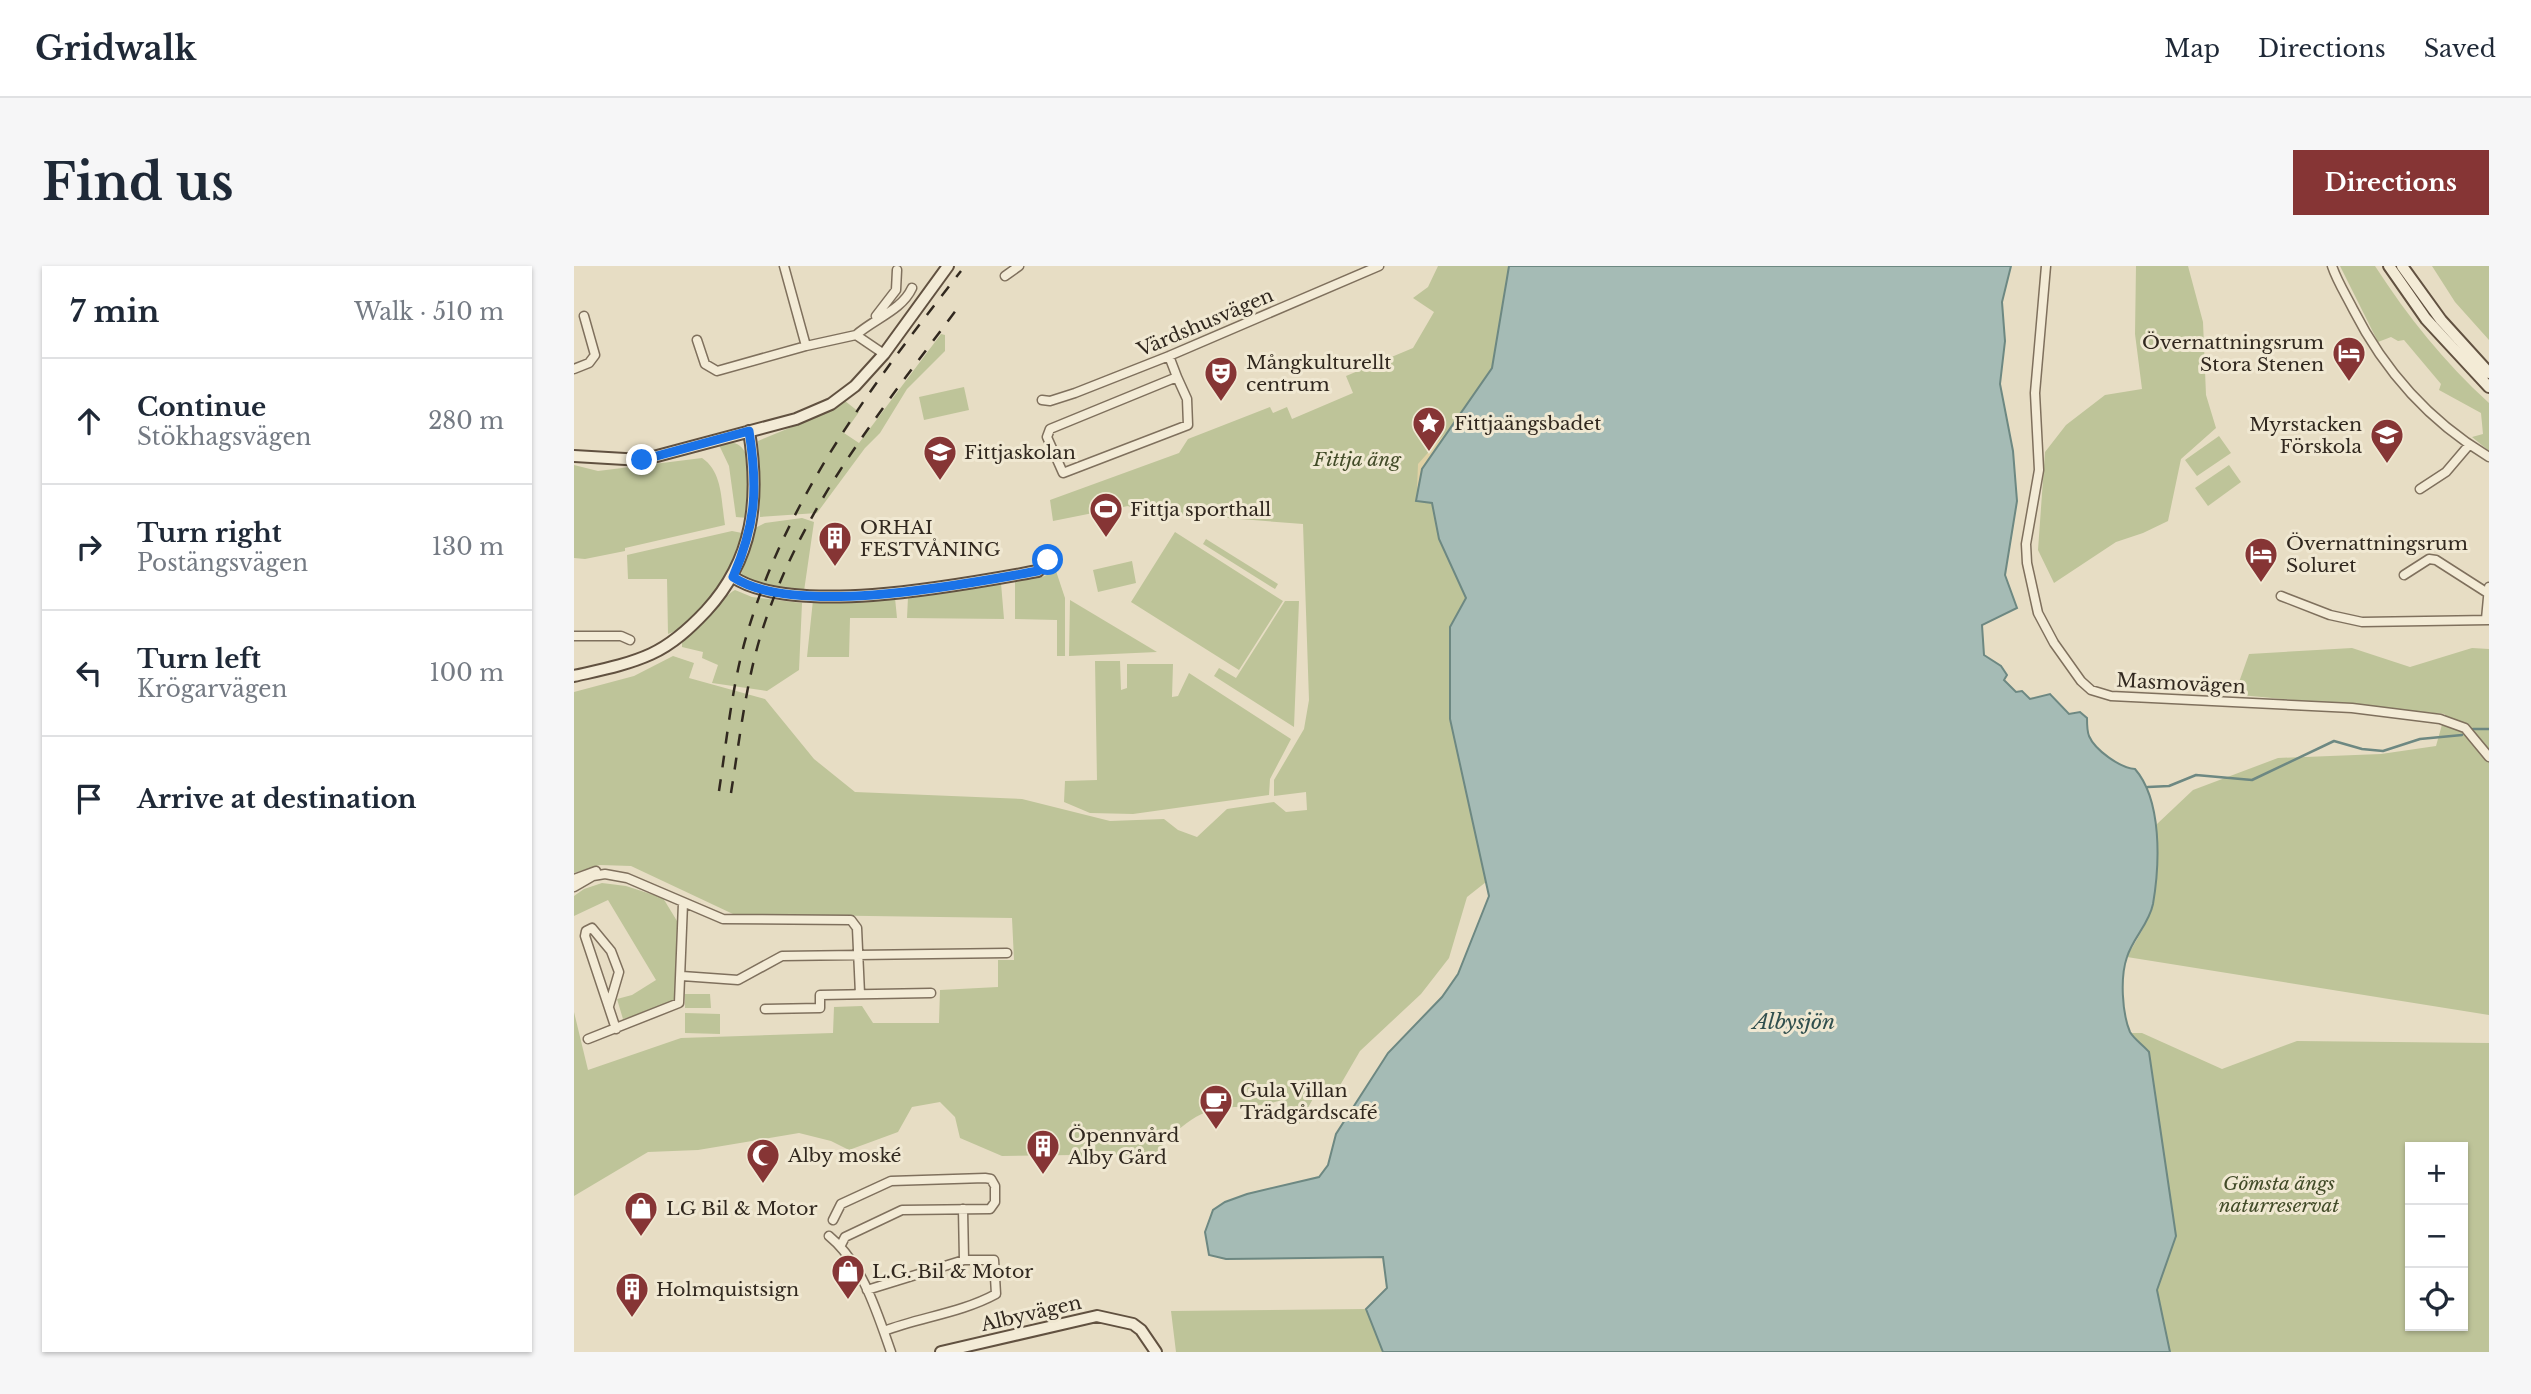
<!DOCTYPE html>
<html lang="en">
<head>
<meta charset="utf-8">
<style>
	:root { --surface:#fff; --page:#f6f6f7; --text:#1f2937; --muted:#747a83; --line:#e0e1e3; --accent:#863535 }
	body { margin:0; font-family:"Libre Baskerville",serif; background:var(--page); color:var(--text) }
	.controls { position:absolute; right:21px; bottom:21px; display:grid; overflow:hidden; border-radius:0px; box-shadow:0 2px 5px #0004 }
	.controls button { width:63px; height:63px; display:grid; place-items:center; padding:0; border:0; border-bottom:2px solid var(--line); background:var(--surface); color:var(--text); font:35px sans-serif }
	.stop { position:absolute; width:21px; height:21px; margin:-16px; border:5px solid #1a73e8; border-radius:50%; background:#fff }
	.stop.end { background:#1a73e8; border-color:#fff; box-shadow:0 2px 7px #0008 }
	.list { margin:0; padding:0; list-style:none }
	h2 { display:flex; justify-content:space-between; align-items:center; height:91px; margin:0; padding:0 28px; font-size:30px }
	h2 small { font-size:23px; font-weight:400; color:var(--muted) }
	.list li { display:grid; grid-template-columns:46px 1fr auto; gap:21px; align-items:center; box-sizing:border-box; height:126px; padding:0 28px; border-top:2px solid var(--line) }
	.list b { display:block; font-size:26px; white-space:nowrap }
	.list p { margin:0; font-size:23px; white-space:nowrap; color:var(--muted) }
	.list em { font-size:23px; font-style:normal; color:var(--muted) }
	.icon { flex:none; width:38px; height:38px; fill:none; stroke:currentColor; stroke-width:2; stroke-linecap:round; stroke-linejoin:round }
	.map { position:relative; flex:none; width:1915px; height:1086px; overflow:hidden; border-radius:0px }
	header { display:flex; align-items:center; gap:42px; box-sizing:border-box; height:98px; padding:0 35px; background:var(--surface); border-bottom:2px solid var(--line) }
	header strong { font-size:33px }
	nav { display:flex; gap:38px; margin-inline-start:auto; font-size:24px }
	.intro { display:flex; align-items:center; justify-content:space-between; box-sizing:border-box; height:168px; padding:0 42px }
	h1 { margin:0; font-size:49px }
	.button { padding:18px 32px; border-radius:0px; background:var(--accent); color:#fff; font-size:24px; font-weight:700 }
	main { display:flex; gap:42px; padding:0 42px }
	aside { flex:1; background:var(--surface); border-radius:0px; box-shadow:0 2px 5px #0004 }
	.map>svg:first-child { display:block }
	.green { fill:#bec499; fill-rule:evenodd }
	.sand { fill:#e0d1a4 }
	.water { fill:#a5bbb5; stroke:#6d8882; stroke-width:2 }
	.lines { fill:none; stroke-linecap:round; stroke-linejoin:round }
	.stream { stroke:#6d8882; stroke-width:2.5 }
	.street-casing { stroke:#7f705d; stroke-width:11 }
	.secondary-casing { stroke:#615140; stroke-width:14 }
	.street { stroke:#f3ebd6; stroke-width:8 }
	.secondary { stroke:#f3ebd6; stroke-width:10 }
	.rail { stroke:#31281f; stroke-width:2.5; stroke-dasharray:12 12; stroke-linecap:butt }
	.route { stroke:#1a73e8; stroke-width:9 }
	.labels { text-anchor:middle; stroke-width:6; stroke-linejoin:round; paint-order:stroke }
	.street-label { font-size:19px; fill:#31281f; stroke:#f0e8d2 }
	.poi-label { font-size:19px; fill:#31281f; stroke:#f0e8d2; text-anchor:start }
	.park-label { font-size:19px; font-style:italic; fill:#424b28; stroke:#f0e8d2 }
	.water-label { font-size:21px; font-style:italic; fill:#304f4e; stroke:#f0e8d2 }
</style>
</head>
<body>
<header>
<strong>Gridwalk</strong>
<nav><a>Map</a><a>Directions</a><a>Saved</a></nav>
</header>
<div class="intro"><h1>Find us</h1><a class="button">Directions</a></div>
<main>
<aside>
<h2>7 min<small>Walk · 510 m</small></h2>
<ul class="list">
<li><svg class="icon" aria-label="ahead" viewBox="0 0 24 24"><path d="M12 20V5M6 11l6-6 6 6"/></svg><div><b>Continue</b><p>Stökhagsvägen</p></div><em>280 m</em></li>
<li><svg class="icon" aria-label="right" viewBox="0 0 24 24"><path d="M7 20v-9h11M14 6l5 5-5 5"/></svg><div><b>Turn right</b><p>Postängsvägen</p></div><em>130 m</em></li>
<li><svg class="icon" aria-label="left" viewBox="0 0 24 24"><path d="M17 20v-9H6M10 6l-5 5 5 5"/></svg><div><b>Turn left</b><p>Krögarvägen</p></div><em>100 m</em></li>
<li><svg class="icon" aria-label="arrive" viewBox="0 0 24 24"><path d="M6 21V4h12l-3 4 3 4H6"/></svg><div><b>Arrive at destination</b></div></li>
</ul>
</aside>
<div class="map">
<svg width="1915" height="1086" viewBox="0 0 1915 1086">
	<rect width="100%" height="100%" fill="#e7ddc4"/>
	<path class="green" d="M864 0H935L918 102 848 203 842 234 858 237 892 332 876 361V453L912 616 893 631 875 692 847 728 786 785 761 828 741 829 725 858 708 834C686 841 669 840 648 842 619 845 595 871 577 893L545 888 507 901 499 889 428 890 386 872 381 851 366 836 338 841 324 866 275 884 257 875 225 867 124 884 74 886 0 930V746L14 804 107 772 259 767 260 741 288 740 299 757H365L366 724 424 721V694H440L438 652 159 648 57 600 26 599 0 607V426L60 410 99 390 120 397 115 412 191 433 240 493 281 526 448 533 536 555 590 553 604 564 623 571 653 543 700 536 712 546 733 544 732 526 700 530V514L730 463 735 434 729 258 565 245 554 240 479 255 476 234 605 187 614 173 696 141 699 147 713 141 718 153 779 127 772 110 839 82 860 46 839 32 854 21Z
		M1562 0H1614L1629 56 1632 129 1642 162 1607 193 1594 255 1569 267 1542 276 1480 317 1464 284 1471 186 1492 159 1531 129 1568 123 1561 68Z
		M1766 0H1801C1834 51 1870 96 1915 137V185L1898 171 1909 168 1907 147 1865 124 1867 118 1830 74 1824 75 1817 71 1804 76Z
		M1858 0H1915V74L1881 36Z
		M367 68 371 69V85L333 123 306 167 291 182 243 247 186 251 184 175 259 144 271 135 285 146 270 167 285 177Z
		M390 121 395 144 350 154 345 131Z
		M1645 170 1657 187 1623 210 1611 194Z
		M155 176C185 178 175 230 174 252L162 251 155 200 145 179Z
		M128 192C149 206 147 235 151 259L51 282V285L11 293 0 292V199L24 205Z
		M1655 199 1667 216 1634 240 1621 222Z
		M228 252 240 256 230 325 181 320 167 309 181 262 191 257Z
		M158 265 168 267C156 304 134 354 94 368L93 313H54L53 289Z
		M601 266 709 335 665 404 557 336Z
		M632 273 704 318 701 323 629 278Z
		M558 295 562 317 524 326 519 304Z
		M482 305 491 332V390H483V354L441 353V315L468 311Z
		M427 317 430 353 333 352 334 331Z
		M161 324 178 331 228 337 225 404 193 425 138 417 144 399 128 392 129 386 108 381V377C122 365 150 329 161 324Z
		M321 332 323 352H276L275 391H233L239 334Z
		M496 334 583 386 495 390Z
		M711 335H725L720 461 640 410 645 402 662 412Z
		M1778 382 1836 401 1898 382 1915 383V749L1553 691 1570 661 1578 638 1583 558 1619 524 1704 492 1807 488 1862 480 1871 448 1666 429 1664 419 1675 388Z
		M521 395H546L547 424 553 422V398H599L598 431 604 430 615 407 717 473 696 513 695 529 559 548 516 547 490 536 491 515 523 514Z
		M28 617 52 620 89 632 103 655 102 732 94 739 49 753 43 733 58 729 82 714 34 634 0 650V630L10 623Z
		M111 728H136L137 742H111Z
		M111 747 146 748V768L111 767Z
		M1557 767H1568L1648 803 1723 775 1915 777V1086H1596L1583 1024 1602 970 1575 786ZM1836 881H1889V1060H1836Z
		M792 1043 809 1086H602L597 1045Z"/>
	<path class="sand" d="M882 155 848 203 843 224 844 198Z"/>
	<path class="water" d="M935 0H1437L1428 36 1431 75 1426 118 1439 185 1443 235 1431 309 1443 342 1408 359 1410 389 1427 400 1433 409 1430 414 1442 426 1448 425 1456 433 1476 428 1495 448 1506 446 1513 452C1513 458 1513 465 1515 470 1521 484 1546 502 1561 503 1588 534 1586 597 1579 638 1575 658 1559 672 1553 691 1546 711 1548 747 1556 766 1560 773 1570 780 1575 786L1602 970 1583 1024 1596 1086H809L792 1043 813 1022 809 991 652 993 635 989 631 966 639 944 651 936 673 928 745 911 754 899 762 868 814 787 868 731 884 708 915 630 876 453V361L892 332 865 273 858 237 842 235 848 203 918 102Z"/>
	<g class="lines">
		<path class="stream" d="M1899 463H1915
			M1574 521 1595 520 1622 509 1678 514 1760 475 1788 483 1809 485 1846 473 1888 469"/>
		<defs>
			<path id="street" d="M210 0 232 80 282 69
				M1472 0 1461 127 1465 204 1452 278 1453 297 1464 347 1480 377 1507 415 1517 424 1537 430 1778 442 1866 453 1891 462 1915 491
				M1758 0C1763 15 1772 29 1779 43 1811 106 1855 155 1915 191
				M431 10 445 0
				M302 50 322 24 323 4
				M123 74 131 98 143 105 232 80
				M310 88 282 69C300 53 328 44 338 22
				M595 90 603 111 476 163 473 171 489 207 614 159 613 133 603 111
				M0 103 15 97 21 89 10 50
				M468 134 476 135 501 127 595 90 805 0
				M1846 223 1872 206 1895 179
				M1830 309 1855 293 1862 294 1912 326
				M1707 330 1756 349 1788 356 1915 354
				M1912 353 1915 321
				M0 370H47L56 374
				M0 613 22 605
				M0 621 19 610 31 608 53 612 149 653 277 654 283 662 286 728
				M108 710 164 714 208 690 433 687
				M35 740 45 706 37 685 18 662 12 665 11 670 42 763
				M191 743 246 742V729L357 727
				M14 773 105 737 109 637
				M389 943 390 994
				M259 954 267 938 317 915 411 912 417 913 421 920V936L416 943 328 944 271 971 267 979
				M255 970C288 997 303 1046 317 1086
				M293 1024 390 994H420L422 1028C387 1047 347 1051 310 1065"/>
			<path id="secondary" d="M1815 0 1852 53 1915 121
				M1828 0 1867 54 1915 107
				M0 190 68 194 222 153 257 138 281 120 310 88 374 0
				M159 311C220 352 392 318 464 305L474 294
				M0 410C26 404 53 399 77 388 99 378 116 362 132 345 180 293 186 233 175 165
				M367 1086 523 1050 559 1058 567 1064 582 1086"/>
		</defs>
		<use href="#street" class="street-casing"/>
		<use href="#secondary" class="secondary-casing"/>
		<use href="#street" class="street"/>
		<use href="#secondary" class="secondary"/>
		<path class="rail" d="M145 525C153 473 158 418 173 368 213 231 300 116 387 5
			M157 527C165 477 171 424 185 375 223 246 304 149 383 43"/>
	</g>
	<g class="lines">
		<path class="route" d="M68 194 175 165C184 222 182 258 159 311 220 352 392 318 464 305L474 294"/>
	</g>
	<defs>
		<symbol id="hotel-pin" viewBox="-11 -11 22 30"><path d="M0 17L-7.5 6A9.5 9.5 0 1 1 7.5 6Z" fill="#863535" stroke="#f0e8d2"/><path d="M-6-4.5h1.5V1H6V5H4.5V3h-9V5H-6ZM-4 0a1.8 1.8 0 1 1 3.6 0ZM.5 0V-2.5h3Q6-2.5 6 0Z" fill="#fff"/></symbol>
		<symbol id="theatre-pin" viewBox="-11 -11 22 30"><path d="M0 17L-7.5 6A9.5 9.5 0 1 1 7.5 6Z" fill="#863535" stroke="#f0e8d2"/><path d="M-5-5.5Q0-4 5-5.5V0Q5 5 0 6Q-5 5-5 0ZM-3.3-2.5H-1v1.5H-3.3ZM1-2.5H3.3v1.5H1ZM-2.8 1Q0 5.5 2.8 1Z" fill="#fff"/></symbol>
		<symbol id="sight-pin" viewBox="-11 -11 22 30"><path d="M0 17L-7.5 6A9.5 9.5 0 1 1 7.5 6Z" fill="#863535" stroke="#f0e8d2"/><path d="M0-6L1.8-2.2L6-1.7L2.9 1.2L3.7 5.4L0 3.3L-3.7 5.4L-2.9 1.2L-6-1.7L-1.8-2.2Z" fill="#fff"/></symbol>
		<symbol id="school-pin" viewBox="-11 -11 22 30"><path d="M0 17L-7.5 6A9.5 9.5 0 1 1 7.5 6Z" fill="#863535" stroke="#f0e8d2"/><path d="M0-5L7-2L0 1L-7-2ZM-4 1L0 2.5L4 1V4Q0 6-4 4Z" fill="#fff"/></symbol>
		<symbol id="stadium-pin" viewBox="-11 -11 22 30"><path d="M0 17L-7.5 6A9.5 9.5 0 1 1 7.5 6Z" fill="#863535" stroke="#f0e8d2"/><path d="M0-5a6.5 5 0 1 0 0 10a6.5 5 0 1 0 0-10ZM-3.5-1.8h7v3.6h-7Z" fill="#fff"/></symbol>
		<symbol id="building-pin" viewBox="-11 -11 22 30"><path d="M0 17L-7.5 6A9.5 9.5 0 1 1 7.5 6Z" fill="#863535" stroke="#f0e8d2"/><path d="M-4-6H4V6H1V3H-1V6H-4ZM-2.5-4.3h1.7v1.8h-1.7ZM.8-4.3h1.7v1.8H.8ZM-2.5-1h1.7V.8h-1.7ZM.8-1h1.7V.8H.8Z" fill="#fff"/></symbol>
		<symbol id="cafe-pin" viewBox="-11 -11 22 30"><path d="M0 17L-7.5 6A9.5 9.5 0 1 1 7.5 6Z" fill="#863535" stroke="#f0e8d2"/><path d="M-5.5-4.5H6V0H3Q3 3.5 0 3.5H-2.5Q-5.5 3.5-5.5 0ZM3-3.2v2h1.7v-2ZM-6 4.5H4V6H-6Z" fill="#fff"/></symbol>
		<symbol id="mosque-pin" viewBox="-11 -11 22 30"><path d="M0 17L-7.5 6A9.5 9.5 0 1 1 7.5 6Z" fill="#863535" stroke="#f0e8d2"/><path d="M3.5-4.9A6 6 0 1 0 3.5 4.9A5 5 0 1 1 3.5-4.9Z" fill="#fff"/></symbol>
		<symbol id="shop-pin" viewBox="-11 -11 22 30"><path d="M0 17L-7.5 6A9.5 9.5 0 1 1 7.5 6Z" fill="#863535" stroke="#f0e8d2"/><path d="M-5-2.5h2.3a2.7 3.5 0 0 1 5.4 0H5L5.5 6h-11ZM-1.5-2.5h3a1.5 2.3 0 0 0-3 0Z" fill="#fff"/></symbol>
	</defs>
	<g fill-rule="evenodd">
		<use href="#hotel-pin" x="1756" y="68" width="38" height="52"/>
		<use href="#theatre-pin" x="628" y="88" width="38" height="52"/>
		<use href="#sight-pin" x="836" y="138" width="38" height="52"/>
		<use href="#school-pin" x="1794" y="150" width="38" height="52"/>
		<use href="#school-pin" x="347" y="167" width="38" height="52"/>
		<use href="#stadium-pin" x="513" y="224" width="38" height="52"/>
		<use href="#building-pin" x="242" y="253" width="38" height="52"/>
		<use href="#hotel-pin" x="1668" y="269" width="38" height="52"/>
		<use href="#cafe-pin" x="623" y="816" width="38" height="52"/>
		<use href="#building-pin" x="450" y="861" width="38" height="52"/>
		<use href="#mosque-pin" x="170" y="870" width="38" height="52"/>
		<use href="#shop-pin" x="48" y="923" width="38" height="52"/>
		<use href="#shop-pin" x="255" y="986" width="38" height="52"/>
		<use href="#building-pin" x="39" y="1004" width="38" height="52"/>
	</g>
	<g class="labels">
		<g class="street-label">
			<text transform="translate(631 56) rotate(-23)" y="7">Värdshusvägen</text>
			<text transform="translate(1607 417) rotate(3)" y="7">Masmovägen</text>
			<text transform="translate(457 1047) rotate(-13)" y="7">Albyvägen</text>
		</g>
		<g class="poi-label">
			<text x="1750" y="83" text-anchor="end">Övernattningsrum<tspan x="1750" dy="22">Stora Stenen</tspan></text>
			<text x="672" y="103">Mångkulturellt<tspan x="672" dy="22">centrum</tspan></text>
			<text x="880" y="164">Fittjaängsbadet</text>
			<text x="1788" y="165" text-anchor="end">Myrstacken<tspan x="1788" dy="22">Förskola</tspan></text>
			<text x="390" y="193">Fittjaskolan</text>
			<text x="556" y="250">Fittja sporthall</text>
			<text x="286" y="268">ORHAI<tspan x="286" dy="22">FESTVÅNING</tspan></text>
			<text x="1712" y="284">Övernattningsrum<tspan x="1712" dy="22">Soluret</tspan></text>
			<text x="666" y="831">Gula Villan<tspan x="666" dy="22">Trädgårdscafé</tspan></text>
			<text x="494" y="876">Öpennvård<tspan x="494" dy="22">Alby Gård</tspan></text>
			<text x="214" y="896">Alby moské</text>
			<text x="92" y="949">LG Bil &amp; Motor</text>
			<text x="298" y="1012">L.G. Bil &amp; Motor</text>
			<text x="82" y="1030">Holmquistsign</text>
		</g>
		<g class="park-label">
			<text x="783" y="200">Fittja äng</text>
			<text x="1705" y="924">Gömsta ängs<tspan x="1705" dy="22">naturreservat</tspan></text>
		</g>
		<g class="water-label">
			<text x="1220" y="763">Albysjön</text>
		</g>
	</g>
</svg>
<div class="controls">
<button>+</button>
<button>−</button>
<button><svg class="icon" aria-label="locate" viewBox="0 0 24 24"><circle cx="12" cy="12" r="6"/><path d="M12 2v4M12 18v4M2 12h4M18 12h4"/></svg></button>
</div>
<div class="stop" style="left:474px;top:294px"></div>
<div class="stop end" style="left:68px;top:194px"></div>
</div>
</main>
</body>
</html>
